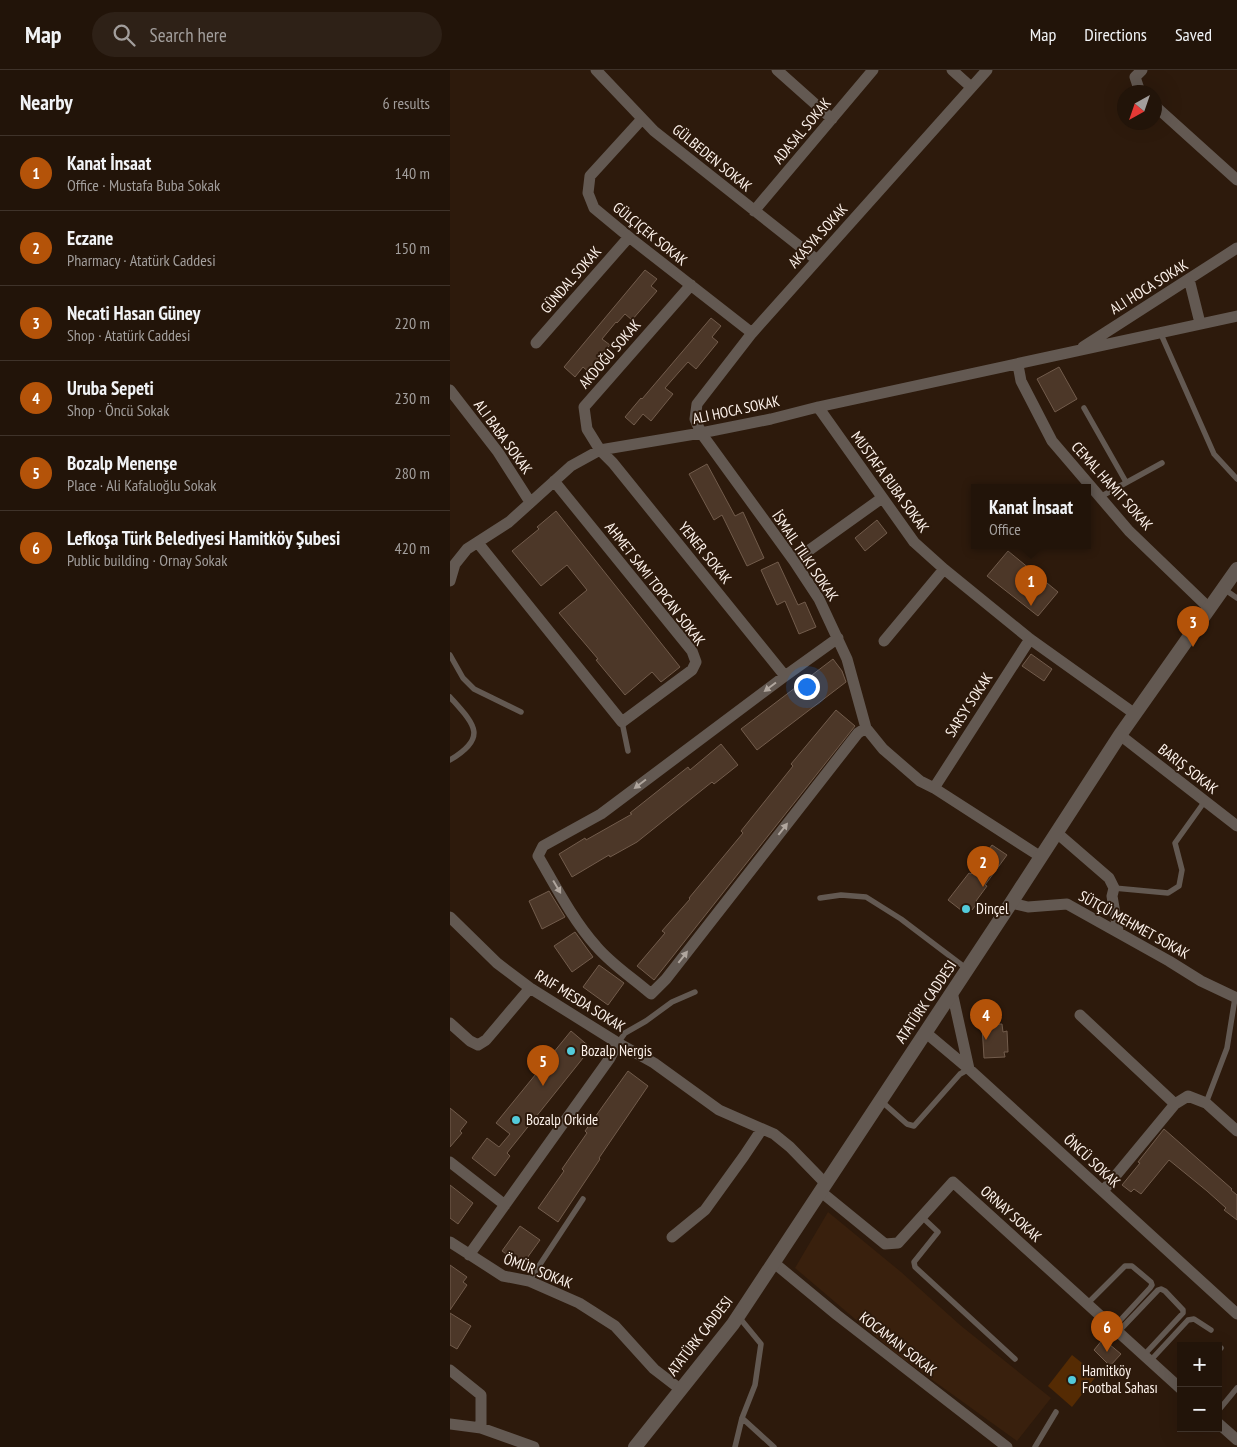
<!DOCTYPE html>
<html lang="en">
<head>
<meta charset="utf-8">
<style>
	:root { --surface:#221409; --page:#2e2117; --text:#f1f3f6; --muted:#a29e9c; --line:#3f332a; --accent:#b45309 }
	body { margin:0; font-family:"PT Sans Narrow",sans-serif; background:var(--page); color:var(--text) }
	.controls { position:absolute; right:15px; bottom:15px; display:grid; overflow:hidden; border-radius:0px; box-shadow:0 5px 20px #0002 }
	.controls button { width:45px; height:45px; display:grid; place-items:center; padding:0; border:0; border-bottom:1px solid var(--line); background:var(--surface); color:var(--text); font:25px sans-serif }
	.compass { position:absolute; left:667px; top:15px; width:45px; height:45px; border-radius:50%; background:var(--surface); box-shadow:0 5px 20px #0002; rotate:220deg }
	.you { position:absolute; left:356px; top:616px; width:18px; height:18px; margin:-12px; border:4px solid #fff; border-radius:50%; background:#1a73e8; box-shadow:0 0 0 8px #1a73e833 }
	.badge { display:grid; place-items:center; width:32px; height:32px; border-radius:50%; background:var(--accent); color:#fff; font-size:16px; font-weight:700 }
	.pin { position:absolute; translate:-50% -41px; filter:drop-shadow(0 1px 2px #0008) }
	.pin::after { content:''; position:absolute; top:26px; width:18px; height:15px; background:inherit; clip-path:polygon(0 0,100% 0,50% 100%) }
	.popup { position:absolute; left:521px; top:414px; width:120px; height:65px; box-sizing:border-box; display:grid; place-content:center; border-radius:0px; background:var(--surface); filter:drop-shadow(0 1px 4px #0005); font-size:16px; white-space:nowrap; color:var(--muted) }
	.popup b { font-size:19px; color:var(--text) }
	.popup::after { content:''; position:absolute; left:50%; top:100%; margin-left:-10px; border:10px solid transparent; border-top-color:var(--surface) }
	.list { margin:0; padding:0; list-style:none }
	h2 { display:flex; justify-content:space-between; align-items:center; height:65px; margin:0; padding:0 20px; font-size:21px }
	h2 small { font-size:16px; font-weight:400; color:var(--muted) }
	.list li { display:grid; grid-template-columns:32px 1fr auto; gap:15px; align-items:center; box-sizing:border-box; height:75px; padding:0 20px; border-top:1px solid var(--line) }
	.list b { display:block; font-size:19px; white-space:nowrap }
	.list p { margin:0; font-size:16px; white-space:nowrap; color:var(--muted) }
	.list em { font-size:16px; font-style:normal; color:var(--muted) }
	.icon { flex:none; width:28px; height:28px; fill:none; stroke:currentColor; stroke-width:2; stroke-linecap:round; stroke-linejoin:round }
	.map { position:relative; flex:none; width:787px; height:1377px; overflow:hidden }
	header { display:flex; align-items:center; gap:30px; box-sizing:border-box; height:70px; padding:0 25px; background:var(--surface); border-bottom:1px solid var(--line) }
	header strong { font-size:24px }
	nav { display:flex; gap:28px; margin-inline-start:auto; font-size:18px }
	.search { width:350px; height:45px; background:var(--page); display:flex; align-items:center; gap:12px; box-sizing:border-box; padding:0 18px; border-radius:28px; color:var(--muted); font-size:19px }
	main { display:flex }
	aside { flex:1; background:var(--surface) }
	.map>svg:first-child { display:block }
	.built { fill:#39200d }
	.green { fill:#552b03 }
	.building { fill:#4c3728; stroke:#725c4c }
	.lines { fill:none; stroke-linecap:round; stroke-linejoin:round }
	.service { stroke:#635952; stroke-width:5.5 }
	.minor { stroke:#635952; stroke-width:11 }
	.tertiary { stroke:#635952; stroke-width:14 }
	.oneway { fill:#b0a69e }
	.poi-dot { fill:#53cbdb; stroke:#2d1a0c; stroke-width:2 }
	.labels { text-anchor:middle; stroke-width:4; stroke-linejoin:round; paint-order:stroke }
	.street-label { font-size:15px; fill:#fdf2eb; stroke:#2d1a0c }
	.poi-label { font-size:15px; fill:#fdf2eb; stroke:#2d1a0c; text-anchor:start }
</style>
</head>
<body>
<header>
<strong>Map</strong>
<div class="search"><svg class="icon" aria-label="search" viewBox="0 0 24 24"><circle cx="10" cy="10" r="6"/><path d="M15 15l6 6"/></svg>Search here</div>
<nav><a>Map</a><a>Directions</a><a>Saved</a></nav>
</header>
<main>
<aside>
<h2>Nearby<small>6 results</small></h2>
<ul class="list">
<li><span class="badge">1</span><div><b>Kanat İnsaat</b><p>Office · Mustafa Buba Sokak</p></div><em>140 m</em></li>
<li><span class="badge">2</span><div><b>Eczane</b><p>Pharmacy · Atatürk Caddesi</p></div><em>150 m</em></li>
<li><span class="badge">3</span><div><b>Necati Hasan Güney</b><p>Shop · Atatürk Caddesi</p></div><em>220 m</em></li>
<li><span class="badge">4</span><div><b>Uruba Sepeti</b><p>Shop · Öncü Sokak</p></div><em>230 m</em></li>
<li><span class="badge">5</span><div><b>Bozalp Menenşe</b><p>Place · Ali Kafalıoğlu Sokak</p></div><em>280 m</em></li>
<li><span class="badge">6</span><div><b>Lefkoşa Türk Belediyesi Hamitköy Şubesi</b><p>Public building · Ornay Sokak</p></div><em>420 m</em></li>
</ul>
</aside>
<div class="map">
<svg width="787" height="1377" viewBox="0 0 787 1377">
	<rect width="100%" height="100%" fill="#2d1a0c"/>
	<path class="built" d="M378 1142 451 1202 510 1255 601 1328 567 1371 445 1283 345 1198Z"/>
	<path class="green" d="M622 1285 647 1305 622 1337 598 1316Z"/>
	<path class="building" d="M195 200 207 209 201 216 207 221 182 250 175 244 167 253 166 252 152 269 160 275 145 292 148 294 140 303 133 297 125 307 114 297Z
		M261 248 271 256 262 267 268 272 246 299 238 292 229 302 215 318 223 324 201 351 193 344 184 355 175 347 191 328 192 329Z
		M609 297 627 329 605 342 587 309Z
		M257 394 285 446 293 442 314 488 297 496 272 445 264 450 239 404Z
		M106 441 230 597 211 612 202 602 175 625 146 590 148 589 109 543 137 520 117 495 91 516 62 481 89 459 87 457Z
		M427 450 437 463 415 481 405 468Z
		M558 481 608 522 588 546 537 506Z
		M328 492 348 535 355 532 366 557 349 564 335 531 327 535 311 500Z
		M581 584 602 599 594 611 572 596Z
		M383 589 392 601 396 612 307 680 291 659Z
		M386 640 405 656 204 910 187 896 215 863 212 861 240 829 239 828 293 763 291 761 343 696 341 694Z
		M271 674 288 695 264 714 262 712 187 772 160 787 159 785 122 807 109 784 135 768 136 770 182 744 180 743 238 697 240 700Z
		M542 775 557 785 535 815 537 816 526 831 528 832 522 840 520 838 516 844 498 830 519 803 521 804Z
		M99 821 115 847 92 859 79 831Z
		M125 862 143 887 122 902 104 876Z
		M149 895 174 913 158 935 133 917Z
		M552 954 553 962 557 961 558 982H554L555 987 534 988 532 955Z
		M121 961 141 978 57 1083 60 1086 45 1106 22 1088 37 1068 49 1077 60 1064 46 1053Z
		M178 1001 198 1016 149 1088 150 1089 108 1152 88 1138 114 1101 112 1099 137 1063 135 1061Z
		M0 1038 17 1052 10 1061 12 1063 0 1077Z
		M714 1059 782 1119 781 1120 787 1125V1150L774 1140 776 1138 757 1121 719 1090 691 1124 684 1119 681 1122 672 1115 690 1093 688 1092Z
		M0 1115 23 1133 8 1154 0 1148Z
		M70 1156 90 1170 72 1195 52 1181Z
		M0 1195 17 1207 13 1212 17 1215 0 1240Z
		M0 1243 21 1256 7 1279 0 1275Z
		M653 1269 671 1284 660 1296 644 1280Z"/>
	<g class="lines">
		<path class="service" d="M710 262 764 384 787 409
			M634 338 676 412
			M650 427 712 393
			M774 519 787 528
			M0 585 13 608 24 619 71 642
			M0 627C24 654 39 667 0 690
			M172 652 178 681
			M664 818 718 823 729 816 732 800 725 773 755 731
			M370 828 391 825 416 827 451 849 517 899
			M168 973 175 963 196 951 222 932 245 922
			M430 1030 457 1054 464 1056 510 1004 519 999
			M756 1033 777 978 785 928
			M472 1147 488 1162 464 1192 465 1197 565 1289
			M79 1211 133 1129
			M637 1234 675 1196H682L701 1212 702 1215 700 1218 663 1258
			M668 1262 708 1220 711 1219 715 1221 733 1240V1243L694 1285
			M768 1281 771 1278
			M700 1291 738 1250 744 1249 761 1260
			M768 1341 787 1318
			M292 1348 324 1377
			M285 1377 292 1348 305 1315 311 1274 288 1246
			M585 1377 606 1342"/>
		<path class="minor" d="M146 0 204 61 367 190
			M327 0 382 49
			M502 0 521 17
			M537 0 302 263 247 334 245 349 251 363 344 491 369 529 397 589 416 658 433 679 470 711 484 718 591 787
			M690 22 685 7 692 0
			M704 35 787 110
			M192 49 140 106 138 123 144 138 179 167 302 263
			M304 141 423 0
			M739 209 750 253
			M241 215 134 337 137 359 150 380 163 393 335 606
			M86 273 179 167
			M633 277 787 178
			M568 295 571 311 602 371 679 461 760 539
			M0 320 48 382 80 432
			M368 337 464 472 494 499 580 569 685 644
			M28 473 172 652 242 600 246 592 242 581 104 411
			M344 491 432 428
			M0 511 5 494 17 479 59 452 121 396 150 380 251 363 321 349 368 337 787 246
			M388 568 335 606 151 744 93 776 88 786C106 817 123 850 146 876 162 895 183 908 201 924L216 909 408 663 416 658
			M434 571 494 499
			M670 665 787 756
			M484 718 580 569
			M607 763 659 808 664 818 662 826 668 861
			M561 833 578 837 617 834 719 891 751 911 787 928
			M0 847 47 893 80 918 168 973 204 993 269 1040 324 1064 340 1077 375 1113
			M502 922 519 999
			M630 945 725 1034
			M0 953 20 971 28 975 36 970 80 918
			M475 962 519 999 787 1244
			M0 1092 55 1135
			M370 1121 435 1174 448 1173 503 1112 731 1319
			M653 1121 725 1034 738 1026 756 1033 787 1061
			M222 1167 255 1140 294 1086 312 1059
			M0 1172 53 1206 79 1211 129 1233 165 1256 204 1299 230 1319
			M19 1185 160 988 168 973
			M323 1192 387 1245 557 1377
			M0 1300 31 1325V1358
			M768 1353 787 1370
			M0 1354 31 1358 84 1377"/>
		<path class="tertiary" d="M185 1377 283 1254 561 833 670 665 787 499"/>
	</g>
	<defs><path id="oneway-solid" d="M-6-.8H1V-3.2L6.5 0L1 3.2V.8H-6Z" transform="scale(1.25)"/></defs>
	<g class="oneway">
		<use href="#oneway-solid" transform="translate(320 617) rotate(143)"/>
		<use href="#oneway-solid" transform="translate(190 714) rotate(143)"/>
		<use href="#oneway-solid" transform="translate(333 759) rotate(-52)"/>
		<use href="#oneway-solid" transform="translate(107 817) rotate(59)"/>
		<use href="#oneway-solid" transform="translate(233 887) rotate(-52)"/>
	</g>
	<g class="poi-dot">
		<circle cx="516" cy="839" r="5"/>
		<circle cx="121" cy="981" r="5"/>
		<circle cx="66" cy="1050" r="5"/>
		<circle cx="622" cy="1310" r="5"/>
	</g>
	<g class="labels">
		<g class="street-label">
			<text transform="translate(352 61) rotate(-50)" y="5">ADASAL SOKAK</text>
			<text transform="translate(262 88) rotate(39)" y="5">GÜLBEDEN SOKAK</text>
			<text transform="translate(200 164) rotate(39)" y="5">GÜLÇIÇEK SOKAK</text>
			<text transform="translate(368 166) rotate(-48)" y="5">AKASYA SOKAK</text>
			<text transform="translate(121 210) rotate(-49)" y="5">GÜNDAL SOKAK</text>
			<text transform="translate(699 217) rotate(-32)" y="5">ALI HOCA SOKAK</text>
			<text transform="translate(160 284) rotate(-49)" y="5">AKDOĞU SOKAK</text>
			<text transform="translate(286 340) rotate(-12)" y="5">ALI HOCA SOKAK</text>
			<text transform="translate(53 367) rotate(54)" y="5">ALI BABA SOKAK</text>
			<text transform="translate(440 412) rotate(54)" y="5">MUSTAFA BUBA SOKAK</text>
			<text transform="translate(662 416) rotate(48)" y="5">CEMAL HAMIT SOKAK</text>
			<text transform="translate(255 483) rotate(51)" y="5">YENER SOKAK</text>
			<text transform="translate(355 486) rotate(56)" y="5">İSMAIL TILKI SOKAK</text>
			<text transform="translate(205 514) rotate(52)" y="5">AHMET SAMI TOPCAN SOKAK</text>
			<text transform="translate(519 635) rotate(-57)" y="5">SARSY SOKAK</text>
			<text transform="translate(738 699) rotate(38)" y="5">BARIŞ SOKAK</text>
			<text transform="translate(684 855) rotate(29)" y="5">SÜTÇÜ MEHMET SOKAK</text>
			<text transform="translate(130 931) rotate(32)" y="5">RAIF MESDA SOKAK</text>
			<text transform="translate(476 932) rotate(-56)" y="5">ATATÜRK CADDESI</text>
			<text transform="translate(642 1091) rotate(43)" y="5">ÖNCÜ SOKAK</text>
			<text transform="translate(561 1144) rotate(42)" y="5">ORNAY SOKAK</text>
			<text transform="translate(88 1201) rotate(21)" y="5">ÖMÜR SOKAK</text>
			<text transform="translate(250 1266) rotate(-52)" y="5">ATATÜRK CADDESI</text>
			<text transform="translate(448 1274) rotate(38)" y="5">KOCAMAN SOKAK</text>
		</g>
		<g class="poi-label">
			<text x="526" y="844">Dinçel</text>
			<text x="131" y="986">Bozalp Nergis</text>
			<text x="76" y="1055">Bozalp Orkide</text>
			<text x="632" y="1306">Hamitköy<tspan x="632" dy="17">Footbal Sahası</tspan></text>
		</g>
	</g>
</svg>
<div class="controls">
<button>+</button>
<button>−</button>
</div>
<svg class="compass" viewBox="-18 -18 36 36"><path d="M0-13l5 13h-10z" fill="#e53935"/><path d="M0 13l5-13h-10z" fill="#a29e9c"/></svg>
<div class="you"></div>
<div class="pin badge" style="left:581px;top:536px">1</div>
<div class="popup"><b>Kanat İnsaat</b>Office</div>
<div class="pin badge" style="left:533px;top:817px">2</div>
<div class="pin badge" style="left:743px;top:577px">3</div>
<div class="pin badge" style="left:536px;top:970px">4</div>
<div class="pin badge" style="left:93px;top:1016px">5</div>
<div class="pin badge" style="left:657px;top:1282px">6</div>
</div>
</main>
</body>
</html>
